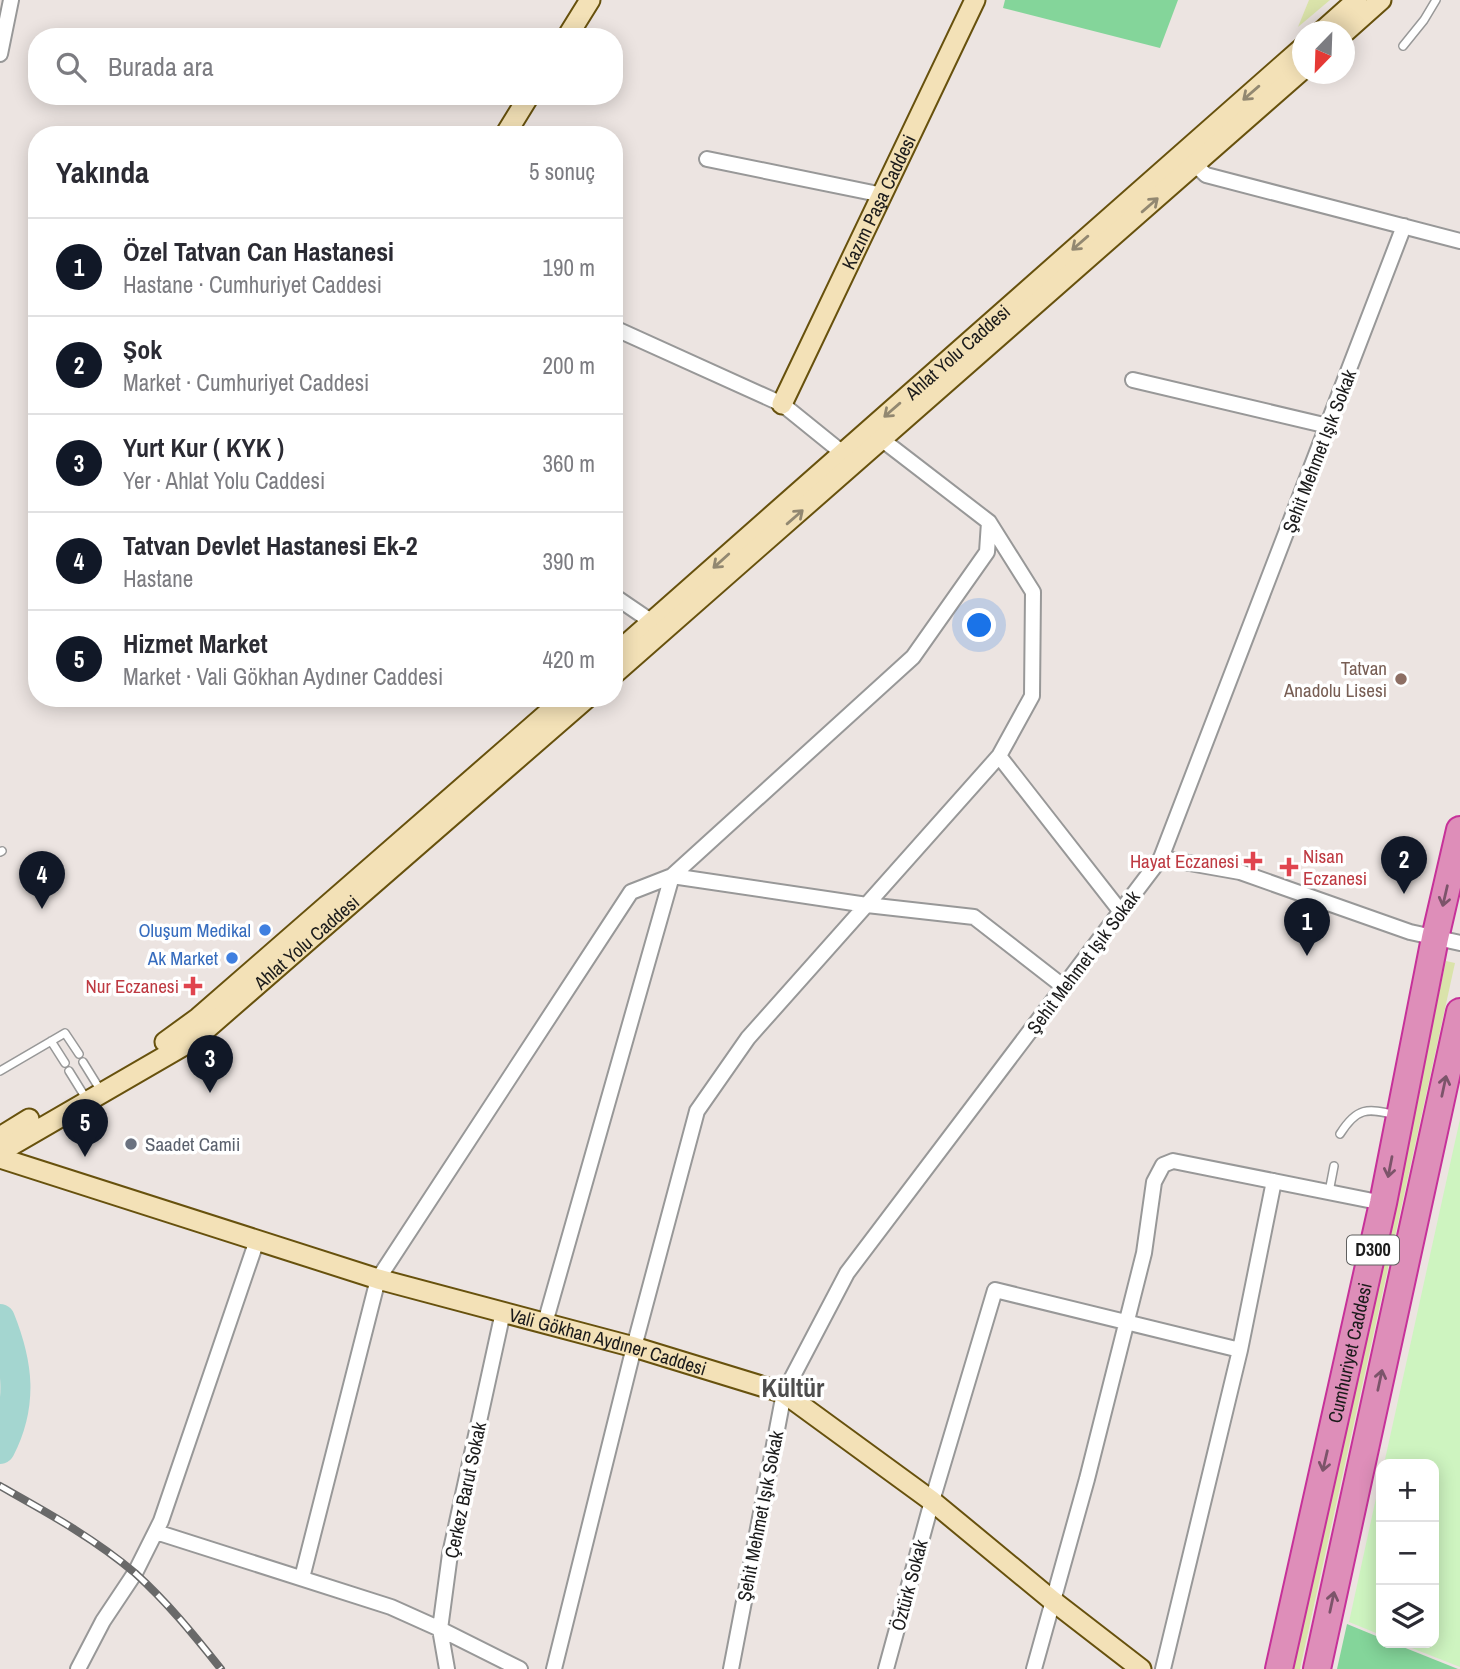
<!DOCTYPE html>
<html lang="tr">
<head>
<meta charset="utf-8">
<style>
	:root { --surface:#fff; --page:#f7f7f7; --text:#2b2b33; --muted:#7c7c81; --line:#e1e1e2; --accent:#111827 }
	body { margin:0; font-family:"Archivo Narrow",sans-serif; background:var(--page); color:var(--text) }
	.controls { position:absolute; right:21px; bottom:21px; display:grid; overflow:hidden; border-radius:14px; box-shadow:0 4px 18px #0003 }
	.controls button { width:63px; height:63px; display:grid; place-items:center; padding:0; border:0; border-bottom:2px solid var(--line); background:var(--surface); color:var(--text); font:35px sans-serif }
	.compass { position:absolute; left:1292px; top:21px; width:63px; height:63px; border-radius:50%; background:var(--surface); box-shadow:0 4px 18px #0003; rotate:203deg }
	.you { position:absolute; left:980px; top:626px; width:24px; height:24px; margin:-18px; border:5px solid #fff; border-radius:50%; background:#1a73e8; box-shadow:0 0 0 10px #1a73e833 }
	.badge { display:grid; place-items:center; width:46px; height:46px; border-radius:50%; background:var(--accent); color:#fff; font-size:23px; font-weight:700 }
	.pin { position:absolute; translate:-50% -58px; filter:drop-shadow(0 2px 4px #0008) }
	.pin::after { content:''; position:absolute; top:37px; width:24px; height:21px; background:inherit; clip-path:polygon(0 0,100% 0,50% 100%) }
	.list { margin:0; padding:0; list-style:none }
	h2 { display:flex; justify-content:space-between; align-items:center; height:91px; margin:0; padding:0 28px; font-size:30px }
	h2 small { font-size:23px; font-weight:400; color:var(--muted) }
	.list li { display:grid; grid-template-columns:46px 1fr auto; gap:21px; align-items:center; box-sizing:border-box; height:98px; padding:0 28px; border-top:2px solid var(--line) }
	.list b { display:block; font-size:26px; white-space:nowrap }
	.list p { margin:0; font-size:23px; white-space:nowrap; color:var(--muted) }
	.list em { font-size:23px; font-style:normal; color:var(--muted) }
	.icon { flex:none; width:38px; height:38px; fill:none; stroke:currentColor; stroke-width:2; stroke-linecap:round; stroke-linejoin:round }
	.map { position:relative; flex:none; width:1460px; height:1669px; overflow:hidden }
	.search { position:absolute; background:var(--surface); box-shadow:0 4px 18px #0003; left:28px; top:28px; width:595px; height:77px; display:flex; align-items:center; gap:18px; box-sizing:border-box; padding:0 24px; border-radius:28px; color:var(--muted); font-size:26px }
	.panel { position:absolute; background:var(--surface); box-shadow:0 4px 18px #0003; left:28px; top:126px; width:595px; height:581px; border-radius:28px }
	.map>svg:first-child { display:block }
	.grass { fill:#dae3aa }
	.park { fill:#cef4c0 }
	.pitch { fill:#84d59a }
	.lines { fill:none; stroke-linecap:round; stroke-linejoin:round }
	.river { stroke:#a4d6d0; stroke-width:30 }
	.lane-casing { stroke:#989898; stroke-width:10 }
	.street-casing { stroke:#989898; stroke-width:18 }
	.secondary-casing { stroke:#67510d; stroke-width:23 }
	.highway-casing { stroke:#c63199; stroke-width:30 }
	.lane { stroke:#fff; stroke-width:7 }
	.street { stroke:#fff; stroke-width:14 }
	.secondary { stroke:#f3e1b7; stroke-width:19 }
	.highway { stroke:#de8eb9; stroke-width:26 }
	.rail-casing { stroke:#696969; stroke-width:8 }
	.rail { stroke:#fff; stroke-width:5; stroke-dasharray:16; stroke-linecap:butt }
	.oneway { stroke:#928871 }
	.oneway2 { stroke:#7c546a }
	.education-dot { fill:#8d6e63; stroke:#fff; stroke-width:2.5 }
	.health-dot { fill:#e0444e; stroke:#fff; stroke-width:2.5 }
	.shop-dot { fill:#3f7fe0; stroke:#fff; stroke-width:2.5 }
	.worship-dot { fill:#6b7280; stroke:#fff; stroke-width:2.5 }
	.labels { text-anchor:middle; stroke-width:7; stroke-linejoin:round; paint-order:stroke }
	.shield { fill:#fff; stroke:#5f5f5f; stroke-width:2 }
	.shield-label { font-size:18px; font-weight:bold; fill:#1b1b1b }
	.street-label { font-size:19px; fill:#1b1b1b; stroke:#fff }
	.education-label { font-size:19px; fill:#785e54; stroke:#fff; text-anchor:end }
	.health-label { font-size:19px; fill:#be3a42; stroke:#fff; text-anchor:end }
	.shop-label { font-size:19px; fill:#366cbe; stroke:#fff; text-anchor:end }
	.worship-label { font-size:19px; fill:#5b616d; stroke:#fff; text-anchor:start }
	.district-label { font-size:26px; font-weight:bold; fill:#4e4e4e; stroke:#fff }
</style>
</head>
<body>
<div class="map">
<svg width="1460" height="1669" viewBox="0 0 1460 1669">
	<rect width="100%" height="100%" fill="#ece4e1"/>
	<path class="grass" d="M1309 0H1330L1298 27Z
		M1446 961 1455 963 1300 1669H1291Z"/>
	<path class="park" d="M1460 1119V1667L1399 1643H1434V1464H1384Z
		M1381 1475V1635L1349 1622Z"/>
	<path class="pitch" d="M1005 0H1178L1160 48 1003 8Z
		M1347 1624 1381 1638V1643H1393L1458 1669H1337Z"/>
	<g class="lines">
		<path class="river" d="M0 1319C18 1364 23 1404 0 1449"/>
		<defs>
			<path id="lane" d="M1403 46 1424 20 1436 0
				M0 852 2 851
				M51 1041 65 1063
				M83 1062 101 1091
				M0 1071 65 1033 79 1054
				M69 1071 87 1100
				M1340 1134C1357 1107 1367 1108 1396 1115
				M1329 1192 1334 1166"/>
			<path id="street" d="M0 54 11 0
				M707 159 883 195
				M1189 159 1206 175 1460 241
				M614 328 782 404 850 459
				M1133 380 1328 426
				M614 596 658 626
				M999 756 1121 912
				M1161 858 1240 872 1410 932 1460 943
				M545 1323 672 876 867 905 974 917 1064 987
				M156 1532 391 1607 440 1629 520 1669
				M302 1578 378 1279 631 892 672 876 913 657 987 552 989 522
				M78 1669 103 1621 135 1573 161 1521 257 1240
				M447 1669 440 1629 450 1554 503 1312
				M554 1669 634 1347 697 1111 748 1038 999 756 1032 696 1033 592 989 522 876 435
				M731 1669 784 1393 847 1273 1161 858 1404 226
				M886 1669 932 1501 995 1290 1240 1350
				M1034 1669 1087 1479 1144 1253 1154 1182 1163 1165 1173 1161 1383 1203
				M1163 1669 1240 1350 1274 1181"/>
			<g id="secondary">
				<path d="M1321 32 1357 0"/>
				<path d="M1344 33 1381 0"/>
				<path d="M567 37 590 0"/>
				<path d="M505 135 529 96"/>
				<path id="s1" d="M782 404 975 0"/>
				<path id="s2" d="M614 655 1302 48"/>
				<path d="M614 674 1302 70"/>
				<path d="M165 1042 198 1018 565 698"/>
				<path d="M0 1137 29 1119"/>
				<path id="s3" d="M0 1152 195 1039 587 698"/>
				<path id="s4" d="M0 1158 378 1279 634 1347 784 1393 932 1501 1053 1601 1141 1669"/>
			</g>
			<g id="highway">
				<path id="s5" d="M1279 1669 1383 1203 1435 938 1460 830"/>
				<path d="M1317 1669 1460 1012"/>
			</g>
		</defs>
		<use href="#lane" class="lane-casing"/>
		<use href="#street" class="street-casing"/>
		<use href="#secondary" class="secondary-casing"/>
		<use href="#highway" class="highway-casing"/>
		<use href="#lane" class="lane"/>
		<use href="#street" class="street"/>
		<use href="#secondary" class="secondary"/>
		<use href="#highway" class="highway"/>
		<defs>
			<path id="rail" d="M0 1486C46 1512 94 1538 135 1573 167 1602 194 1635 221 1669"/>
		</defs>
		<use href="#rail" class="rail-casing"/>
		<use href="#rail" class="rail"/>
	</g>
	<defs><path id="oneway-shaft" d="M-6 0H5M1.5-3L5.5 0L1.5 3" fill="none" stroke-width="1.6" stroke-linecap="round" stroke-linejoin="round" transform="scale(1.75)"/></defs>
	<g class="oneway">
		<use href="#oneway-shaft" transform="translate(1251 93) rotate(139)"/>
		<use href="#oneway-shaft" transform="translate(1150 205) rotate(-41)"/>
		<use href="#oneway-shaft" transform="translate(1080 243) rotate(139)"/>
		<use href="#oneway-shaft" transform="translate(892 410) rotate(139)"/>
		<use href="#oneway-shaft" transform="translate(795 517) rotate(-41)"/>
		<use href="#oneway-shaft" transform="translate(721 561) rotate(138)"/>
	</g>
	<g class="oneway2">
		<use href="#oneway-shaft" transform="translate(1445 896) rotate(103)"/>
		<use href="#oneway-shaft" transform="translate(1444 1086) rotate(-78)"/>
		<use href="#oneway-shaft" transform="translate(1390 1167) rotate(101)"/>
		<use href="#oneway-shaft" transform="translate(1380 1380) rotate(-78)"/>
		<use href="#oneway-shaft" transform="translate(1325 1461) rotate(103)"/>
		<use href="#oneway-shaft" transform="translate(1332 1602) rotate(-78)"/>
	</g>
	<circle class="education-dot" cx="1401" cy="679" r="7"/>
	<g class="health-dot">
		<path d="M1249.5 850.5h7v7h7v7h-7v7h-7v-7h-7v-7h7z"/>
		<path d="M1285.5 856.5h7v7h7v7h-7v7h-7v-7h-7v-7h7z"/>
		<path d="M189.5 975.5h7v7h7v7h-7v7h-7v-7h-7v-7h7z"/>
	</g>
	<g class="shop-dot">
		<circle cx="265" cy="930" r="7"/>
		<circle cx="232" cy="958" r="7"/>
	</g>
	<circle class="worship-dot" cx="131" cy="1144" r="7"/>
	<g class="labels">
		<rect class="shield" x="1347" y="1235.5" width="52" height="29" rx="5"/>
		<g class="shield-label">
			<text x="1373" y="1256">D300</text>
		</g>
		<g class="street-label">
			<text dy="7" stroke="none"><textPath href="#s1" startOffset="224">Kazım Paşa Caddesi</textPath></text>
			<text dy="7" stroke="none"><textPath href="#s2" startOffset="458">Ahlat Yolu Caddesi</textPath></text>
			<text transform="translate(1319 451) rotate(-69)" y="7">Şehit Mehmet Işık Sokak</text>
			<text dy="7" stroke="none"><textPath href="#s3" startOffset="373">Ahlat Yolu Caddesi</textPath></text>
			<text transform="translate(1083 962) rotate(-53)" y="7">Şehit Mehmet Işık Sokak</text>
			<text dy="7" stroke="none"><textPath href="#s4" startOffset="635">Vali Gökhan Aydıner Caddesi</textPath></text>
			<text dy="7" stroke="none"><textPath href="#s5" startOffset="324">Cumhuriyet Caddesi</textPath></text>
			<text transform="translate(465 1490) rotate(-78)" y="7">Çerkez Barut Sokak</text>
			<text transform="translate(760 1516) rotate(-79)" y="7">Şehit Mehmet Işık Sokak</text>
			<text transform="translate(909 1585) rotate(-75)" y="7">Öztürk Sokak</text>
		</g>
		<g class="education-label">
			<text x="1387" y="675">Tatvan<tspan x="1387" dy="22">Anadolu Lisesi</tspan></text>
		</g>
		<g class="health-label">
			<text x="1303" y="863" text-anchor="start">Nisan<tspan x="1303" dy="22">Eczanesi</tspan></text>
			<text x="1239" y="868">Hayat Eczanesi</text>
			<text x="179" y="993">Nur Eczanesi</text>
		</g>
		<g class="shop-label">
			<text x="251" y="937">Oluşum Medikal</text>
			<text x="218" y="965">Ak Market</text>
		</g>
		<g class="worship-label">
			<text x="145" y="1151">Saadet Camii</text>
		</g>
		<g class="district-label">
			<text x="793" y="1397">Kültür</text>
		</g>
	</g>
</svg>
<div class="controls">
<button>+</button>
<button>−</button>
<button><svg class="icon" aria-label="layers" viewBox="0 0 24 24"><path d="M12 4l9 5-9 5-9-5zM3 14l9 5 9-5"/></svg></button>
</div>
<svg class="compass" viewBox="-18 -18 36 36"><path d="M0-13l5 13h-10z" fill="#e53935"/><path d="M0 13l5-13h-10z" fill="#7c7c81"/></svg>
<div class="you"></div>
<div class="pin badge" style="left:1307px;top:956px">1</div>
<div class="pin badge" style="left:1404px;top:894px">2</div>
<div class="pin badge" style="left:210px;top:1093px">3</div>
<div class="pin badge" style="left:42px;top:909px">4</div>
<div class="pin badge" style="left:85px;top:1157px">5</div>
<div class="search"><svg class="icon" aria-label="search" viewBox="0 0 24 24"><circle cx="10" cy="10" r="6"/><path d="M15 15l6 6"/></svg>Burada ara</div>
<section class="panel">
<h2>Yakında<small>5 sonuç</small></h2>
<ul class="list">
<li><span class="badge">1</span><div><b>Özel Tatvan Can Hastanesi</b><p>Hastane · Cumhuriyet Caddesi</p></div><em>190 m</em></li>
<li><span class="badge">2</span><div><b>Şok</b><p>Market · Cumhuriyet Caddesi</p></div><em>200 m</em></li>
<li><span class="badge">3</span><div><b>Yurt Kur ( KYK )</b><p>Yer · Ahlat Yolu Caddesi</p></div><em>360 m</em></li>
<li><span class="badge">4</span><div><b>Tatvan Devlet Hastanesi Ek-2</b><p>Hastane</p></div><em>390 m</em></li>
<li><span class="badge">5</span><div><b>Hizmet Market</b><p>Market · Vali Gökhan Aydıner Caddesi</p></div><em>420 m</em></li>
</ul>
</section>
</div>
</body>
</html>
